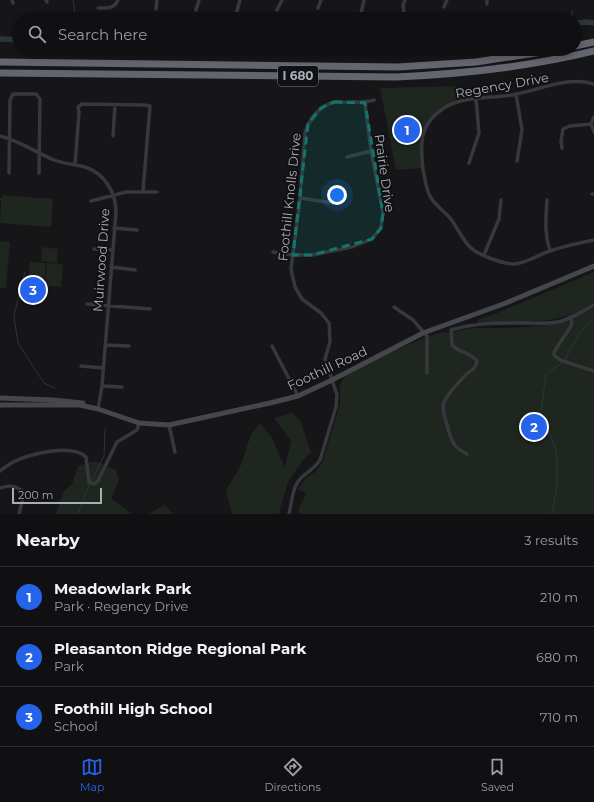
<!DOCTYPE html>
<html lang="en">
<head>
<meta charset="utf-8">
<style>
	:root { --surface:#101012; --page:#1e1e20; --text:#f1f3f6; --muted:#9c9d9f; --line:#303032; --accent:#2563eb }
	body { margin:0; font-family:Montserrat,sans-serif; background:var(--page); color:var(--text) }
	.scale { position:absolute; left:12px; bottom:10px; width:90px; box-sizing:border-box; padding-left:4px; border:2px solid #a8adb8; border-top:0; font-size:11px; line-height:14px; white-space:nowrap; color:#a8adb8; -webkit-text-stroke:3px #111113; paint-order:stroke }
	.you { position:absolute; left:337px; top:195px; width:14px; height:14px; margin:-10px; border:3px solid #fff; border-radius:50%; background:#1a73e8; box-shadow:0 0 0 6px #1a73e833 }
	.badge { display:grid; place-items:center; width:26px; height:26px; border-radius:50%; background:var(--accent); color:#fff; font-size:13px; font-weight:700 }
	.pin { position:absolute; translate:-50% -50%; border:2px solid #fff; box-shadow:0 1px 4px #0006 }
	.list { margin:0; padding:0; list-style:none }
	h2 { display:flex; justify-content:space-between; align-items:center; height:52px; margin:0; padding:0 16px; font-size:17px }
	h2 small { font-size:13px; font-weight:400; color:var(--muted) }
	.list li { display:grid; grid-template-columns:26px 1fr auto; gap:12px; align-items:center; box-sizing:border-box; height:60px; padding:0 16px; border-top:1px solid var(--line) }
	.list b { display:block; font-size:15px; white-space:nowrap }
	.list p { margin:0; font-size:13px; white-space:nowrap; color:var(--muted) }
	.list em { font-size:13px; font-style:normal; color:var(--muted) }
	.icon { flex:none; width:22px; height:22px; fill:none; stroke:currentColor; stroke-width:2; stroke-linecap:round; stroke-linejoin:round }
	.map { position:relative; flex:none; width:594px; height:514px; overflow:hidden }
	.search { position:absolute; background:var(--surface); box-shadow:0 2px 6px #0003; left:12px; right:12px; top:12px; height:44px; display:flex; align-items:center; gap:10px; box-sizing:border-box; padding:0 14px; border-radius:22px; color:var(--muted); font-size:15px }
	.sheet { height:232px; background:var(--surface) }
	nav { display:flex; justify-content:space-around; align-items:center; box-sizing:border-box; height:56px; border-top:1px solid var(--line); background:var(--surface); font-size:11px; color:var(--muted) }
	nav a { display:grid; justify-items:center; gap:2px }
	nav .on { color:var(--accent) }
	.map>svg:first-child { display:block }
	.green { fill:#1e261f }
	.lines { fill:none; stroke-linecap:round; stroke-linejoin:round }
	.stream { stroke:#2c353c; stroke-width:1 }
	.river { stroke:#2c353c; stroke-width:5.5 }
	.minor { stroke:#37383d; stroke-width:3.5 }
	.secondary { stroke:#45474d; stroke-width:5 }
	.motorway { stroke:#63666e; stroke-width:7 }
	.marked { fill:#0f766e; fill-opacity:0.2; stroke:#0f766e; stroke-width:3; stroke-dasharray:8 5; stroke-linejoin:round }
	.labels { text-anchor:middle; stroke-width:4; stroke-linejoin:round; paint-order:stroke }
	.shield { fill:#111113; stroke:#7b7e86; stroke-width:1 }
	.shield-label { font-size:12px; font-weight:bold; fill:#a8adb8 }
	.street-label { font-size:13px; fill:#a8adb8; stroke:#111113 }
</style>
</head>
<body>
<div class="map">
<svg width="594" height="514" viewBox="0 0 594 514">
	<rect width="100%" height="100%" fill="#161618"/>
	<path class="green" d="M461 86 462 100 447 105 429 123 423 138 424 168 396 170 380 88Z
		M2 195 53 199 51 227 0 223 1 200 0 201V198H2Z
		M0 241 10 242 6 288H0Z
		M42 247 58 249 57 263 41 261Z
		M30 262 46 263 44 286 28 284Z
		M47 263 63 264 61 287 45 286Z
		M594 272V303C560 326 518 322 478 323V320L502 311Z
		M594 308V514H299V508L306 493 298 489 305 479 316 471 322 463 338 411 340 401V385L344 377 379 357 417 341 442 332 448 333 472 328H509L550 325 575 317Z
		M292 413 300 420 311 452 303 460 288 482 279 514H232L226 490 241 465 251 434 260 423 271 436 285 467 291 441 274 418Z
		M95 461 116 470 119 481 111 498 132 514H148L165 505 173 514H56L64 491 72 484 78 466Z"/>
	<g class="lines">
		<path class="stream" d="M73 0 76 19
			M572 19V11
			M381 53V49
			M25 272 15 311 14 317 18 343 44 383 55 388
			M564 361 579 334 594 317
			M78 514 87 490 104 456 105 429
			M552 514 557 485V463L556 450 541 412 546 374 562 363"/>
		<path class="river" d="M575 23 587 22 594 23
			M0 39 19 40"/>
		<path class="minor" d="M12 0 13 3
			M46 0 47 2
			M487 0V4
			M444 7 447 0
			M98 8C108 8 114 9 118 0
			M318 8 321 0
			M156 9 157 0
			M196 10 199 0
			M277 10 282 0
			M237 11 240 0
			M404 11 403 5 405 0
			M361 13 364 0
			M594 84C570 76 541 89 517 94 494 99 464 95 444 108 419 124 420 144 423 169 425 179 426 190 431 198 436 206 444 211 450 218 457 227 461 237 469 246 477 255 501 263 513 264 525 264 538 255 550 251 564 246 579 243 594 240
			M516 94 522 130 517 161
			M594 117 591 124 594 132
			M0 136C22 142 35 152 54 160 64 164 75 164 85 167 104 173 116 192 116 212L102 386 98 409
			M113 136 115 105
			M562 148 561 141 563 129 570 126 591 124
			M347 157 371 151
			M469 163 479 133 476 99
			M75 165 79 113 78 107 82 104 144 105 150 106 143 191
			M9 173 10 100 13 94H36L40 99 39 173
			M592 194H594
			M300 198 333 203
			M547 200C546 218 544 233 550 251
			M91 201 126 192H157
			M114 228 137 230
			M94 249 113 250
			M273 252 293 255H312L352 247 372 239 381 228 383 213 371 151 365 103
			M484 255 499 219 501 200
			M111 267 135 270
			M87 304 150 309
			M394 307 413 320 427 336V373
			M570 317 572 322 571 326 554 352V355L560 360 594 371
			M451 330 452 345C459 353 471 352 477 361 476 368 473 369 468 373 463 377 458 383 453 389 439 405 442 408 448 428 451 441 454 448 467 454
			M451 330C474 323 495 323 518 323 531 323 545 324 558 322 571 319 583 311 594 305
			M105 345 129 346
			M272 346 298 396
			M81 366 103 368
			M102 386 122 387
			M169 425 175 452
			M0 471C4 468 8 465 13 462 30 454 71 443 86 457L89 482 94 484 98 481 117 442 137 430 139 423
			M0 488C8 485 14 485 21 490L23 498 19 514
			M289 514C292 502 292 487 301 478 308 471 314 469 320 460L336 407 337 395 325 359 330 342 329 323 321 313 302 299 295 287 291 269 300 198 305 133C309 119 319 106 334 102 336 101 340 102 343 102 354 102 364 103 374 100"/>
		<path class="secondary" d="M0 398 53 400 83 403
			M0 405H80L98 409 139 423 169 425 270 403 298 396 332 380 423 333 506 303 594 266"/>
		<path class="motorway" d="M575 46 594 42
			M0 62 398 67 476 62 561 49
			M0 73 396 77C463 74 529 67 594 51"/>
	</g>
	<path class="marked" d="M334 102 365 103 383 213 381 228 372 239 312 255H293L308 124 321 108Z"/>
	<g class="labels">
		<rect class="shield" x="278" y="66" width="40" height="20" rx="3"/>
		<g class="shield-label">
			<text x="298" y="80">I 680</text>
		</g>
		<g class="street-label">
			<text transform="translate(502 85) rotate(-10)" y="5">Regency Drive</text>
			<text transform="translate(385 173) rotate(82)" y="5">Prairie Drive</text>
			<text transform="translate(289 197) rotate(-84)" y="5">Foothill Knolls Drive</text>
			<text transform="translate(101 260) rotate(-86)" y="5">Muirwood Drive</text>
			<text transform="translate(327 368) rotate(-25)" y="5">Foothill Road</text>
		</g>
	</g>
</svg>
<div class="scale">200 m</div>
<div class="you"></div>
<div class="pin badge" style="left:407px;top:130px">1</div>
<div class="pin badge" style="left:534px;top:427px">2</div>
<div class="pin badge" style="left:33px;top:290px">3</div>
<div class="search"><svg class="icon" aria-label="search" viewBox="0 0 24 24"><circle cx="10" cy="10" r="6"/><path d="M15 15l6 6"/></svg>Search here</div>
</div>
<section class="sheet">
<h2>Nearby<small>3 results</small></h2>
<ul class="list">
<li><span class="badge">1</span><div><b>Meadowlark Park</b><p>Park · Regency Drive</p></div><em>210 m</em></li>
<li><span class="badge">2</span><div><b>Pleasanton Ridge Regional Park</b><p>Park</p></div><em>680 m</em></li>
<li><span class="badge">3</span><div><b>Foothill High School</b><p>School</p></div><em>710 m</em></li>
</ul>
</section>
<nav>
<a class="on"><svg class="icon" aria-label="map" viewBox="0 0 24 24"><path d="M3 6l6-2 6 2 6-2v14l-6 2-6-2-6 2zM9 4v14M15 6v14"/></svg>Map</a>
<a><svg class="icon" aria-label="directions" viewBox="0 0 24 24"><path d="M12 3l9 9-9 9-9-9zM9 14v-3h6M13 9l2 2-2 2"/></svg>Directions</a>
<a><svg class="icon" aria-label="saved" viewBox="0 0 24 24"><path d="M7 4h10v16l-5-4-5 4z"/></svg>Saved</a>
</nav>
</body>
</html>
